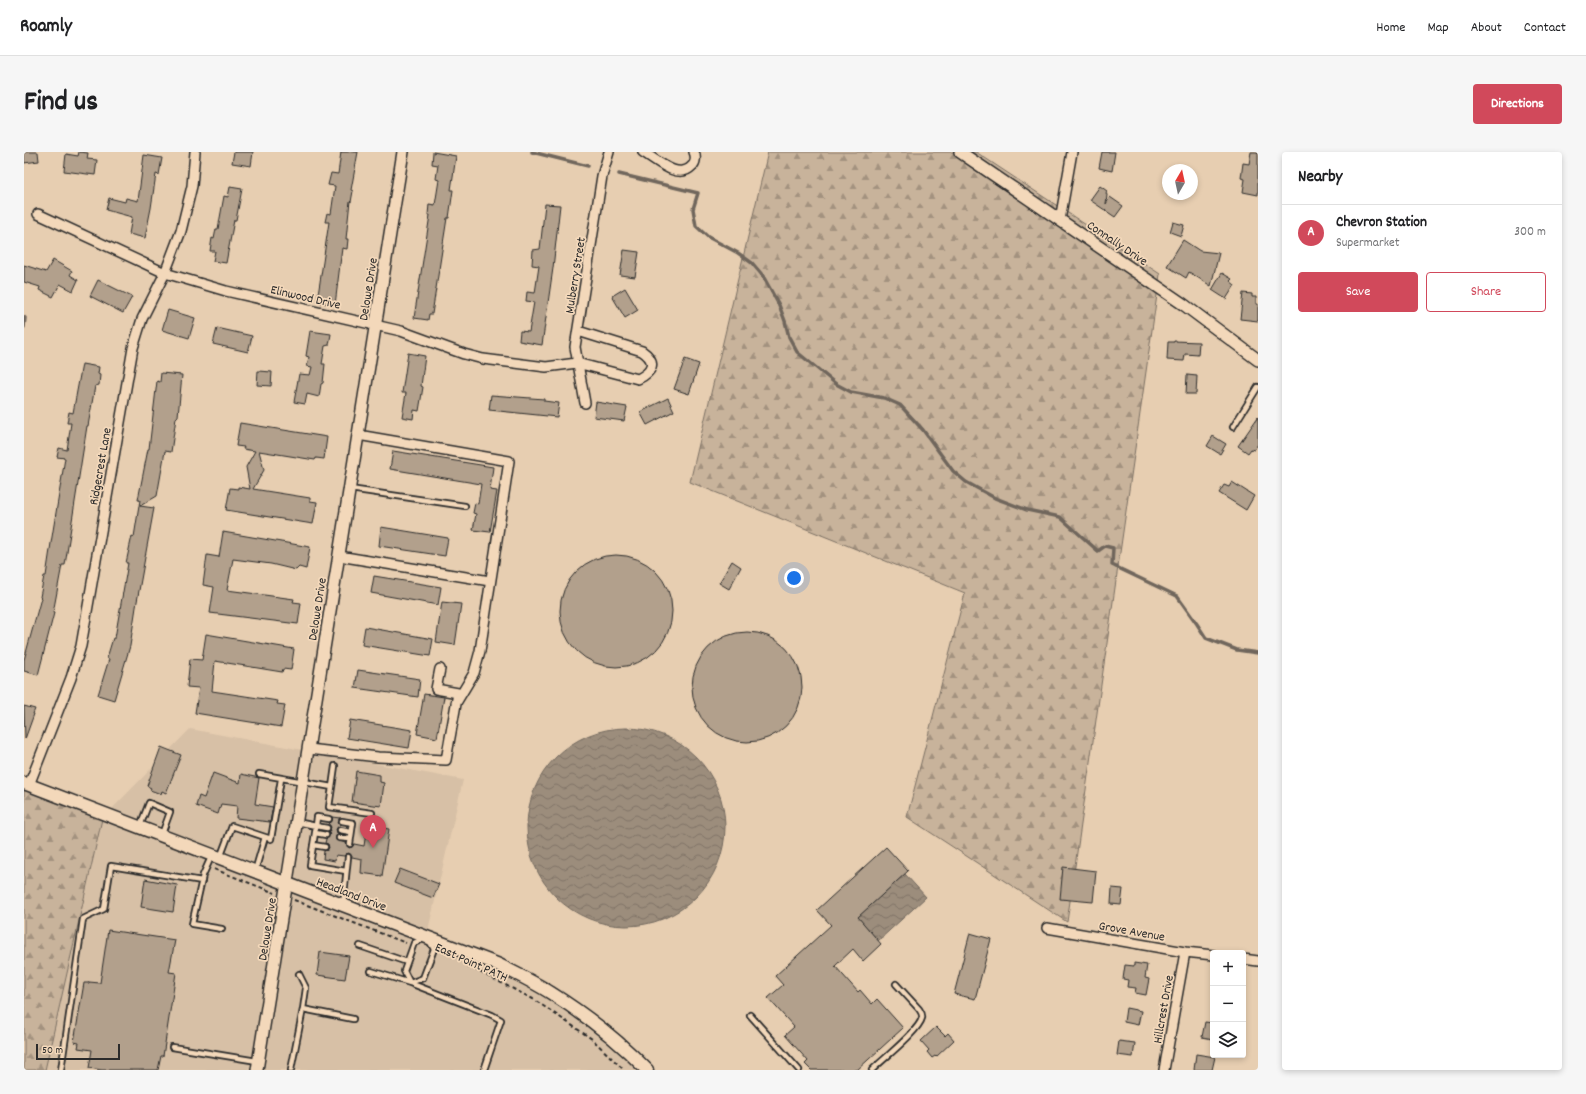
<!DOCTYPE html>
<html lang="en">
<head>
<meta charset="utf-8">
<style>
	:root { --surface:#fff; --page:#f6f6f6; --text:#202124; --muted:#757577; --line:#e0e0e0; --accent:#d1495b }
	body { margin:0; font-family:Dekko,sans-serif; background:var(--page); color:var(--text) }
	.controls { position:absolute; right:12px; bottom:12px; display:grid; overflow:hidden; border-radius:4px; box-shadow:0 2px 6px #0003 }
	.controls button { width:36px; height:36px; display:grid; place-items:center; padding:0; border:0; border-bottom:1px solid var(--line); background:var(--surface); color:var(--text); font:20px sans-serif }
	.compass { position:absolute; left:1138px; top:12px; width:36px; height:36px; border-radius:50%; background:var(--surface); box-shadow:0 2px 6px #0003; rotate:9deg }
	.scale { position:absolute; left:12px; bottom:10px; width:84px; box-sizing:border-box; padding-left:4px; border:2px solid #2b2b2b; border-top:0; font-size:11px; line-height:14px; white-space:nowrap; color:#2b2b2b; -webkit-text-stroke:3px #f3d8ba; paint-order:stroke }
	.you { position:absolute; left:770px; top:426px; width:14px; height:14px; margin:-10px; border:3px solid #fff; border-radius:50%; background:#1a73e8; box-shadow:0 0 0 6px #1a73e833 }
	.badge { display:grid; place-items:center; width:26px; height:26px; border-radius:50%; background:var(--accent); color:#fff; font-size:13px; font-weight:700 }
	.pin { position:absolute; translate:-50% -33px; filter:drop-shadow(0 1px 2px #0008) }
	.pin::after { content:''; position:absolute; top:21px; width:14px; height:12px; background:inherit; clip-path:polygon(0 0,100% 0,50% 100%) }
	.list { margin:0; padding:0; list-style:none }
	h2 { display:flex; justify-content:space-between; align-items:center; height:52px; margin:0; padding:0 16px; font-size:17px }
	h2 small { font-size:13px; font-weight:400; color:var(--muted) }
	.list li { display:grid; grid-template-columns:26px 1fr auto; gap:12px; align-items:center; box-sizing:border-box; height:56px; padding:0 16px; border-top:1px solid var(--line) }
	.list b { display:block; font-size:15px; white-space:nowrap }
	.list p { margin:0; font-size:13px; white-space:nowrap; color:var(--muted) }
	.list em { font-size:13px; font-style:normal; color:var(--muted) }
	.actions { display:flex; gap:8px; padding:12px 16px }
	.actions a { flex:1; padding:9px 0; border:1px solid var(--accent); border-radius:4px; text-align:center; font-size:14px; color:var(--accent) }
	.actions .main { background:var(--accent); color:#fff }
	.icon { flex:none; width:22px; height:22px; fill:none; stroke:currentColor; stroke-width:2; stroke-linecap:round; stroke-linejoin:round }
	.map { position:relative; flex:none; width:1234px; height:918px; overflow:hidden; border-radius:4px }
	header { display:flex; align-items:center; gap:24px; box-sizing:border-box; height:56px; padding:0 20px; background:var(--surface); border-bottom:1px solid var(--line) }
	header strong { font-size:19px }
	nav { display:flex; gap:22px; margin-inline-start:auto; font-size:14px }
	.intro { display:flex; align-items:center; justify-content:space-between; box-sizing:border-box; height:96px; padding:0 24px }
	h1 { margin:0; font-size:28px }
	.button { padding:10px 18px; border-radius:4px; background:var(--accent); color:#fff; font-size:14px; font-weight:700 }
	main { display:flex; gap:24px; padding:0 24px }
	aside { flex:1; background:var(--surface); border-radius:4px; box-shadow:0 2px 6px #0003 }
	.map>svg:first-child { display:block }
	.built { fill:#d7c0a6 }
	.forest { fill:url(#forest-firs); stroke:#7a6f63 }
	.water { fill:url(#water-waves); stroke:#6f665c }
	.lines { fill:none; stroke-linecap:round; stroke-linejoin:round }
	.stream { stroke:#6f665c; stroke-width:3.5 }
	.building { fill:#b2a08c; stroke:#2b2b2b }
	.service-casing { stroke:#2b2b2b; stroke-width:8 }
	.minor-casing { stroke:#2b2b2b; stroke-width:12 }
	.tertiary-casing { stroke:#2b2b2b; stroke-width:14 }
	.secondary-casing { stroke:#2b2b2b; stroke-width:15 }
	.path { stroke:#2b2b2b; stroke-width:2; stroke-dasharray:4 3; stroke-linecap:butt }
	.service { stroke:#f3d8ba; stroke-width:4.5 }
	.minor { stroke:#f3d8ba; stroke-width:9 }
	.tertiary { stroke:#f3d8ba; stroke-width:11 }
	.secondary { stroke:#f3d8ba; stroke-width:12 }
	.labels { text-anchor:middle; stroke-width:3.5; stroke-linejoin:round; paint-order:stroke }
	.street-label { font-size:13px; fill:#2b2b2b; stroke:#f3d8ba }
</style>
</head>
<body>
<header>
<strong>Roamly</strong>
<nav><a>Home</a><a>Map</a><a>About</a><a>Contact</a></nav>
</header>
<div class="intro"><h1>Find us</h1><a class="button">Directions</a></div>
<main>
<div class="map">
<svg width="1234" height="918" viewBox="0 0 1234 918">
	<defs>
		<pattern id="forest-firs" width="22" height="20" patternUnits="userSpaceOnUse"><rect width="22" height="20" fill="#c8b39b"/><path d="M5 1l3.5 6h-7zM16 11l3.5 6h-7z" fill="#a3927f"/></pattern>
		<pattern id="water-waves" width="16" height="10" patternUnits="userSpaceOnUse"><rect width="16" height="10" fill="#9c8d7c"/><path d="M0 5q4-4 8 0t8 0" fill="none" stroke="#7f7366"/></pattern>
	</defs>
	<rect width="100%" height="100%" fill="#e7ceb1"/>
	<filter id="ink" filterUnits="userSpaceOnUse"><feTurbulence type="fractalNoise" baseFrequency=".025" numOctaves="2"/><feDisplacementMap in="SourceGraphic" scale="8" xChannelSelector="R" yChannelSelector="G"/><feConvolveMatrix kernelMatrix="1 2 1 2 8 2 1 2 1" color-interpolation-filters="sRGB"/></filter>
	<g filter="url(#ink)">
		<path class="built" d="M166 577 439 628 402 787 512 827 600 885 629 918H21L78 667Z"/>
		<path class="forest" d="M744 0H952L1136 122 1043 770 883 665 941 441 666 330Z
			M0 637 78 667 21 918H0Z"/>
		<path class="water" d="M503 675a99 99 0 1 1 198 0a99 99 0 1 1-198 0Z
			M881 722 902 745 854 789 834 765Z"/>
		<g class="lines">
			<path class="stream" d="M508 0 564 14
				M595 22 674 41 669 57 672 74 684 85 714 101 728 111 739 124 755 153 761 169 765 185 773 200 812 232 827 240 860 246 876 253 899 278 929 319 942 330 971 346 1003 358 1036 365 1074 399 1081 394 1089 396 1088 413 1153 444 1173 472 1182 486 1213 498 1234 501
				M0 165 1 166 0 175"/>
		</g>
		<path class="building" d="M0 0H14L15 9 0 11Z
			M55 0 64 1 63 7 73 8 71 23 40 19 42 2 54 4Z
			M210 0H229L227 14 208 11Z
			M317 0H334L327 38 329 39 327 50 326 49 322 87H324L323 97 318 96 311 153 293 150 305 70H301L303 61 307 62 311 34 304 33 307 21 314 22Z
			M409 0 432 4 427 38H429L425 66H423L408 162H405L404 168 390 166 406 63H404L405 52 411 53 415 28 412 27 414 13 408 12Z
			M1078 0H1091L1088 19 1075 16Z
			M1227 0H1234V43L1219 40 1221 27 1217 26 1219 11 1225 12Z
			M120 3 138 6 135 23 132 22 127 56 121 86 105 82 108 65 82 58 85 46 101 50 102 46 114 49Z
			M1076 34 1083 39 1082 41 1083 43 1082 52 1086 45 1099 54 1091 65 1066 48Z
			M206 35 218 37 212 68H210L202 111 189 109 191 99H186L188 86 190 87 192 77H194L200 44 204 45Z
			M521 52 536 53 529 116 518 193 495 189 496 179 505 180 510 150 502 149 503 140 511 141 515 114 508 113 509 98 516 97Z
			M1149 70 1160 73 1157 84 1146 80Z
			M1159 88 1176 99 1195 101 1187 134 1165 120 1162 126 1143 114Z
			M600 98 615 100 611 125 596 123Z
			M29 108 48 119 46 123 54 128 49 139 36 132 29 145 15 138 16 135 0 130V113L22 120Z
			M1198 121 1208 127 1206 129 1211 133 1202 147 1188 138Z
			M74 128 108 145 99 161 66 144Z
			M601 136 614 158 601 166 588 144Z
			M1219 141 1228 142V145H1232V152H1234V169L1216 167Z
			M144 158 171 166 165 186 138 178Z
			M193 176 228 184 224 200 189 192Z
			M286 179 307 182 305 193 301 194 298 212H301L299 231 297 232 295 245 283 242 281 252 270 250 275 222 286 223 288 215 283 214 285 205 282 204Z
			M1150 189 1175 190 1174 203 1161 202 1160 209 1143 208 1144 190H1150Z
			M384 201 401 204 397 234 399 235 395 259 390 258 389 267 378 265 382 241H378Z
			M661 207 675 212 665 242 650 237Z
			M58 212 75 215 74 222 76 223 75 233 71 234 64 274H63L41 413H38L29 461H30L14 523 0 519V508L17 446 16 445 20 424H22L27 391 41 306 33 305 35 296 43 298 47 271H43L45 260 49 261Z
			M234 219 248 220 247 234 233 233Z
			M137 221 158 223 154 264 152 266 147 300 141 299 133 344 116 354 130 356 112 455 106 494 90 548 74 543 85 507 83 506 89 486H91L104 411H102L108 384 110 385 116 348H114L124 297H125L133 229 136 230Z
			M1163 223 1173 224 1172 242H1162Z
			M467 243 520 247V249L535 251 533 265 465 258Z
			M644 246 650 259 623 273 616 260Z
			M572 250 603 255 600 269 570 265Z
			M1234 265V292L1230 298 1227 297 1224 301 1214 294Z
			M216 271 303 285 300 307 292 306 291 308 235 299 240 318 229 337 286 346V349L293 350 289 372 202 358 206 336 214 337V335L226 337 222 315 231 299 219 297 220 295 212 294Z
			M1189 284 1202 292 1196 302 1183 294Z
			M369 299 469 315 466 338 473 339 466 380 449 378 452 362 449 361 451 351 454 352 457 332 366 317Z
			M1208 330 1230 344 1222 358 1195 341 1200 333 1205 335Z
			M357 375 424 386 421 404 355 394Z
			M199 380 286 395 282 417 275 415 272 418 247 412 209 407 203 438 270 447 269 450 277 451 274 472 186 461 190 435 179 433 183 403 195 405Z
			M536 459a56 56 0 1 1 112 0a56 56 0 1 1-112 0Z
			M708 409 717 415 705 437 695 431Z
			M350 424 417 435 414 453 347 441Z
			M418 450 437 452 431 493 412 490Z
			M341 475 409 487 406 504 338 493Z
			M668 535a55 55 0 1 1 110 0a55 55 0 1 1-110 0Z
			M182 482 270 497 267 518 259 517 258 520 191 509 188 539 254 549 253 552 261 553 257 575 171 561 175 536 163 535 166 507 178 508Z
			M334 518 396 527 394 545 331 536Z
			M400 542 420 545 413 586 393 582Z
			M0 554 11 557 9 562H10L1 587Z
			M326 568 388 578 385 596 323 586Z
			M137 595 157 603 142 641 138 639 137 642 126 638 127 636 123 634Z
			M332 619 356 623V630L360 631 357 654 328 650Z
			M189 621 216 631 217 622 235 626 231 652 249 655 246 670 212 666 213 654 197 652 194 662 172 654 175 644 180 646Z
			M308 665 316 666 314 670 317 673 312 677 313 681 316 682 312 684V688L322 691 325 696 328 695 330 692 340 694 343 674 365 677 358 724 337 721 338 707 328 705 325 701 322 702 320 704 312 703 311 709 299 707 300 699 305 696 304 692 301 691 302 687 306 683 304 680 306 678 307 675 304 671 308 669Z
			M862 695 884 719 834 765 857 792 839 809 829 797 811 814 834 840 836 838 848 852 853 847 879 876 833 918H787L781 912 784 909 761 883 770 875 744 846 759 833 751 824 807 773 793 758Z
			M1039 715 1072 719 1069 750 1036 747Z
			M376 717 415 732 409 746 370 731Z
			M121 727 153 733 149 760 117 755Z
			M1088 736 1099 737 1097 753 1087 752Z
			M84 778 151 788 145 820 152 821 139 904H137L134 918H78L65 916 68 898 54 896 55 891 50 890 60 831H65V830L76 831Z
			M946 781 967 787 951 847 930 842Z
			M296 800 325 804 321 827 293 823Z
			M1110 811 1123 813 1121 826 1125 827 1122 843 1111 841 1112 836 1103 835 1104 828 1099 827 1101 813 1110 814Z
			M1102 856 1117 859 1114 873 1100 870Z
			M1181 870 1189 871V887L1178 885Z
			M912 875 921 884 924 881 930 888 912 905 911 904 908 906 903 900 905 898 897 889Z
			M1095 889 1111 891 1109 905 1093 903Z
			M1172 902 1191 905 1188 918H1170Z"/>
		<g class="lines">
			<defs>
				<path id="service" d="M1209 275 1234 235
					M326 337 441 354
					M235 622 308 635 311 614
					M308 635 305 655 348 661
					M318 669 329 671 326 692
					M273 670 292 674 293 665 305 667
					M116 674 125 651 146 660 138 682
					M316 678 327 680
					M291 681 286 713 322 719
					M302 683 291 681 292 674 303 676
					M315 686 326 687
					M289 693 301 695
					M188 703 179 723 168 772 198 777
					M196 706 208 674 247 687 257 627
					M231 719 241 685
					M319 753 324 705
					M403 785 410 797 399 826 386 831 380 819 390 791Z
					M336 794 383 810
					M347 819 386 831 468 863 477 868 460 918
					M279 857 329 867
					M726 863 775 918
					M148 895 233 909
					M37 918 59 767 80 757 87 714 178 729
					M267 918 279 857 282 836 275 822
					M848 918C859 907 895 879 898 866 899 862 897 860 895 857L872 832"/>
				<path id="minor" d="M619 0C633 8 654 29 668 14 672 11 672 4 670 0
					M14 62 141 121 202 139 377 179 440 202 459 207 522 215 553 211 614 227C628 220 634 210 618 199L554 179
					M1036 68 1048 0
					M561 251 551 195 578 24 585 0
					M334 283 485 309 456 499 450 521 432 551
					M315 404 466 429
					M285 597 354 605 422 608 434 541 412 537 416 517
					M5 633 47 526 57 494 109 196 118 167 141 121 157 79 168 34 171 0
					M1023 776 1161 800 1189 803
					M1219 807 1234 809
					M1140 918 1161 800"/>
				<path id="tertiary" d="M936 0 1159 152 1234 208
					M233 918 379 0"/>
				<path id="secondary" d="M0 631 473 812C491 821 510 830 527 841 562 863 594 888 623 918"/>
			</defs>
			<use href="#service" class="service-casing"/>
			<use href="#minor" class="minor-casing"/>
			<use href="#tertiary" class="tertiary-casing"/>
			<use href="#secondary" class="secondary-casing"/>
			<path class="path" d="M190 717 251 741
				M270 748 382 791
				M444 814 509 847 568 887 600 918"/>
			<use href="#service" class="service"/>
			<use href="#minor" class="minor"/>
			<use href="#tertiary" class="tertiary"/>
			<use href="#secondary" class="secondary"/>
		</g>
	</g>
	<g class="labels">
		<g class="street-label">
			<text transform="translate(1094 90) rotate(34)" y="5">Connally Drive</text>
			<text transform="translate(550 123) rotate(-81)" y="5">Mulberry Street</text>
			<text transform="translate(343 137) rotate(-81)" y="5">Delowe Drive</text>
			<text transform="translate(282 144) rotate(13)" y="5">Elinwood Drive</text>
			<text transform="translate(75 314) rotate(-80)" y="5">Ridgecrest Lane</text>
			<text transform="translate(292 457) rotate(-81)" y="5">Delowe Drive</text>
			<text transform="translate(328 741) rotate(21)" y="5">Headland Drive</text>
			<text transform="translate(242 777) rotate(-81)" y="5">Delowe Drive</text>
			<text transform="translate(1108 778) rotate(10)" y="5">Grove Avenue</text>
			<text transform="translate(448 809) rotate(24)" y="5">East Point PATH</text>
			<text transform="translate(1138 857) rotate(-80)" y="5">Hillcrest Drive</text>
		</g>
	</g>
</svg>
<div class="controls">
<button>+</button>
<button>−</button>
<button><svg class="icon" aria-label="layers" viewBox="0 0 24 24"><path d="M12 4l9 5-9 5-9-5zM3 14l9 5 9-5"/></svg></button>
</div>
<svg class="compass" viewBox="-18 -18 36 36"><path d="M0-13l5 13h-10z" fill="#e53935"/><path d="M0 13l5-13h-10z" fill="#757577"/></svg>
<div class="scale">50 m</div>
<div class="you"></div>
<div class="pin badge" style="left:349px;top:696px">A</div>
</div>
<aside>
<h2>Nearby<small></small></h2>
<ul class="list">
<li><span class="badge">A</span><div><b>Chevron Station</b><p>Supermarket</p></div><em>300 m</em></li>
</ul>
<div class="actions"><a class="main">Save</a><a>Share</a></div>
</aside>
</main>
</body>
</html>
